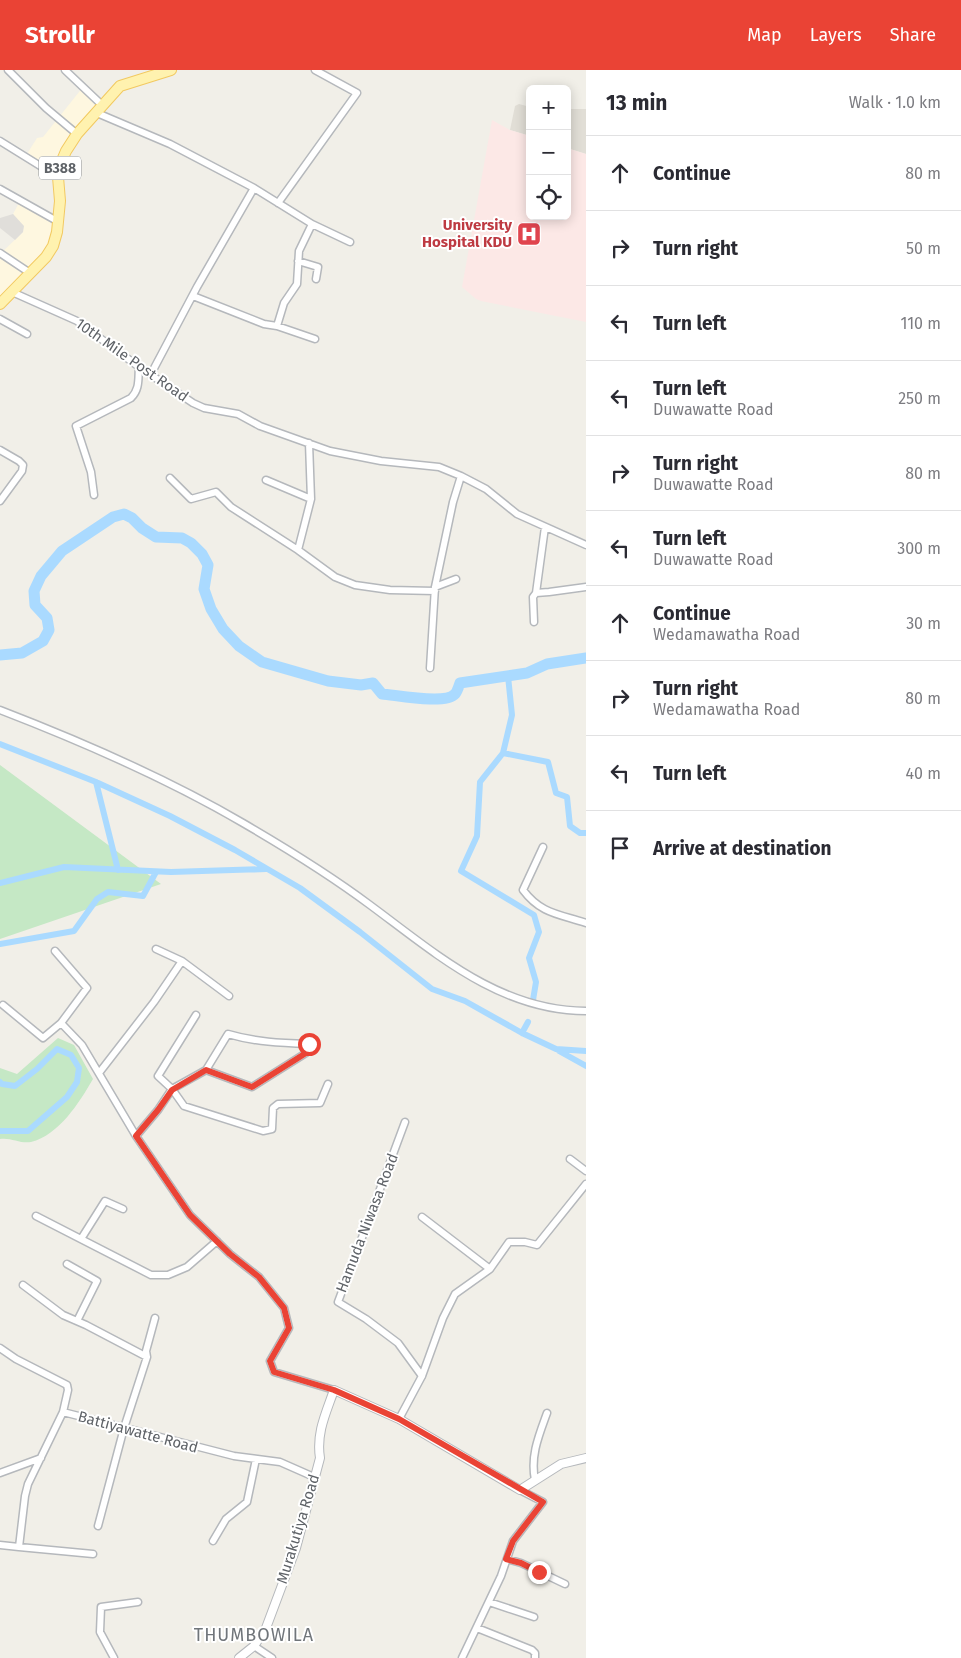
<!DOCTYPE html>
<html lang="en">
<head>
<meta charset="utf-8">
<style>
	:root { --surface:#fff; --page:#f7f7f7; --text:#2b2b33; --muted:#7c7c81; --line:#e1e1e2; --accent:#ea4335 }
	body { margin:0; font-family:"Fira Sans",sans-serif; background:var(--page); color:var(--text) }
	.controls { position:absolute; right:15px; top:15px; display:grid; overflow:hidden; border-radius:8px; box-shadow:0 2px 12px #0003 }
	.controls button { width:45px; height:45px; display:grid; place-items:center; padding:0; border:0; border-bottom:1px solid var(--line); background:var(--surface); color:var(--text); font:25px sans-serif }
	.stop { position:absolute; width:15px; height:15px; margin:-11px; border:4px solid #ea4335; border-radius:50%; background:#fff }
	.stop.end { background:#ea4335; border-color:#fff; box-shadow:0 1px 5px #0008 }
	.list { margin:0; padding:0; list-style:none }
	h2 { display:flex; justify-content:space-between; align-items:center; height:65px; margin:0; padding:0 20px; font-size:21px }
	h2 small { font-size:16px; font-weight:400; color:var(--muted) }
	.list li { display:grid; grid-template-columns:32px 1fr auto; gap:15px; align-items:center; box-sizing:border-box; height:75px; padding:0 20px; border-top:1px solid var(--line) }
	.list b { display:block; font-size:19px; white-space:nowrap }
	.list p { margin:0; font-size:16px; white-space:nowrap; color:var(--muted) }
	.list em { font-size:16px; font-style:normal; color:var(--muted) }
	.icon { flex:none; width:28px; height:28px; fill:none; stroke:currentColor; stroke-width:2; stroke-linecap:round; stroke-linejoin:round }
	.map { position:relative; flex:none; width:586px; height:1588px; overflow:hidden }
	header { display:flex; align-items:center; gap:30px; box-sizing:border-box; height:70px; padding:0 25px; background:var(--accent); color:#fff }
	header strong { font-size:24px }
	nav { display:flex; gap:28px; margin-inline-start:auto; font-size:18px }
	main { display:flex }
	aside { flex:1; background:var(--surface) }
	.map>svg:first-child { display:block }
	.commercial { fill:#fef7e0 }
	.industrial { fill:#e0deda }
	.education { fill:#e1ded6 }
	.medical { fill:#fce8e6 }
	.green { fill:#c5e8c5 }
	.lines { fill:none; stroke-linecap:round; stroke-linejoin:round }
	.canal { stroke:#aadaff; stroke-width:6 }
	.river { stroke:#aadaff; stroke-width:11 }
	.minor-casing { stroke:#b5b8bc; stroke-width:9 }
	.tertiary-casing { stroke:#b5b8bc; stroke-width:10 }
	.primary-casing { stroke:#f2c960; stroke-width:12 }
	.minor { stroke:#fff; stroke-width:6 }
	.tertiary { stroke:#fff; stroke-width:8 }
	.primary { stroke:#fff2af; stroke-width:10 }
	.route { stroke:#ea4335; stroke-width:6 }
	.labels { text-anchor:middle; stroke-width:4; stroke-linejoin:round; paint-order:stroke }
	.shield { fill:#fff; stroke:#8f9295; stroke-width:1 }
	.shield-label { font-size:14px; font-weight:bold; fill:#5f6368 }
	.health-label { font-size:15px; font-weight:bold; fill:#be3a42; stroke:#fff; text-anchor:end }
	.street-label { font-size:15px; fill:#5f6368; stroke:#fff }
	.quarter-label { font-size:18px; letter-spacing:1px; fill:#70757a; stroke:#fff }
</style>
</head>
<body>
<header>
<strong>Strollr</strong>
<nav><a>Map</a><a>Layers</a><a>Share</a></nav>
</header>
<main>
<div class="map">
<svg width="586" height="1588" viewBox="0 0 586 1588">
	<rect width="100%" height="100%" fill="#f1efe8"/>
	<path class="commercial" d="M83 17 103 36 82 58 58 107 25 87 37 68 43 67Z
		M20 131 57 151 53 176 0 229V184L23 162V156L13 144Z"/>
	<path class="industrial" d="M13 144 24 156 23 162 15 170 0 158V148Z"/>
	<path class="education" d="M519 34 530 37V66L510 60 515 36Z
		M567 39H586V84L567 78Z"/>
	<path class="medical" d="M492 50 510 60 530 66V146H567V78L586 84V252L481 231 476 229 462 217Z"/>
	<path class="green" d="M0 695 161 814 0 869Z
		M58 968 74 975 93 1009C79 1033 59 1065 31 1072 21 1074 10 1067 0 1069V998L17 1004Z"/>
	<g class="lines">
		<path class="canal" d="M508 606 512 645 503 683 480 712 477 766 461 801 534 845 539 862 529 888 536 912 533 930
			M0 674 96 712 170 746 235 780 300 818 360 862 432 919 465 931 522 963 556 979 586 981
			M503 683 548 692 556 723 567 727 570 756 580 763H586
			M96 712 118 800
			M0 813 64 797 171 802 266 799
			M0 874 74 861 97 829 108 822 143 826 156 802
			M522 963 528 952
			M559 981 586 996
			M0 1012 2 1014 15 1016 37 999 57 979 71 985 79 998 77 1012 67 1027 28 1061H0"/>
		<path class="river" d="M0 585 22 583 43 571 49 560 47 548 35 535 34 521 41 506 62 481 113 447 124 444 132 448 142 458 156 467 182 468 191 473 202 484 208 495 204 519 211 539 223 559 239 576 262 592 328 611 361 615 373 613 382 624C396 625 445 635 455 624 457 622 459 616 460 613L527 603 547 594 586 588"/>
		<defs>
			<path id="minor" d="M8 0 46 38 77 64
				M65 0 103 36
				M97 43 170 74 254 118 312 154 350 172
				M0 71 58 107
				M0 119 57 151
				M278 133 357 23 315 0
				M0 183 30 203
				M298 191 318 197 316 209
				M12 222 77 251 139 297 193 333 204 338 238 344 260 356 330 381 381 391 439 397 461 406 486 419 517 444 586 475
				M193 226 264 254 277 256 315 269
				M0 249 27 264
				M277 256 284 233 297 214 299 181 312 154
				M151 304 197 217 254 118
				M0 380 19 391 23 395 22 401 0 431
				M170 408 191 429 216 422 231 437 298 480 311 429 309 373
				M266 410 311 429
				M94 425 91 402 76 356 131 328C140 319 138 309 139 297
				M545 457 536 523 549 522 586 517
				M298 480 335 507 355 515 390 520 435 521
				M435 517 456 509
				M534 552 533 527 536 523
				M430 598 435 517 453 432 461 406
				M0 640C83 672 166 708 243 753 286 778 330 805 370 835 435 883 500 941 586 941
				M543 777 523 820C541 844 559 844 586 853
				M156 879 182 891
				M3 935 43 968 61 953 87 918 55 881
				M196 945 158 1006 172 1019 184 1036 263 1061 272 1059 273 1038 278 1034 320 1033 328 1014
				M61 953 82 975 136 1066 190 1145 230 1184 259 1207 284 1238 289 1258 270 1291 274 1302 334 1320
				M99 1003 154 932 182 891 229 926
				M405 1052 338 1232 366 1249 398 1273 422 1306
				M136 1066 158 1040 172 1019 206 1000 252 1017 306 983 309 974C281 973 255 972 228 964L206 1000
				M570 1089 586 1101
				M36 1146 151 1205H168L187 1197 217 1171
				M422 1147 490 1199
				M81 1169 105 1131 123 1139
				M67 1194 97 1211 77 1251
				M23 1215 63 1245 86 1255 147 1287
				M0 1278 16 1289 67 1315 68 1320 63 1342 234 1386 280 1392 314 1407
				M63 1342 28 1414 25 1426 19 1477 93 1484
				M399 1349 422 1306 443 1248 455 1224 490 1199 509 1172H525L537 1175 586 1114
				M0 1403 41 1388
				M535 1410C530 1386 539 1365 547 1343
				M98 1456 124 1358 147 1287 146 1281 155 1248
				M213 1471 226 1449 247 1432 256 1389
				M0 1475 19 1477
				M507 1489 521 1493 565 1514
				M489 1532 534 1547
				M477 1558 532 1580 535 1583V1588
				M254 1576 272 1588
				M114 1588 100 1562 101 1537 138 1532
				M462 1588 501 1506 513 1471 543 1432 520 1420"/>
			<path id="tertiary" d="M239 1588 254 1576 266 1558 296 1478 320 1388C316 1363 326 1343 334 1320L399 1349 520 1420 561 1394 586 1388"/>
			<path id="primary" d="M0 234 46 187 53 176 57 162 60 131 58 107 60 95 66 81 77 64 120 16 171 0"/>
		</defs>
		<use href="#minor" class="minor-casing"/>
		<use href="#tertiary" class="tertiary-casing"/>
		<use href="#primary" class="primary-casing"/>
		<use href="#minor" class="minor"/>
		<use href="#tertiary" class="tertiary"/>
		<use href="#primary" class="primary"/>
	</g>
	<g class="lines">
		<path class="route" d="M309 974 306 983 252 1017 206 1000 172 1020 158 1040 136 1066 190 1145 230 1184 259 1207 284 1238 289 1258 270 1291 274 1302 334 1320 399 1349 543 1432 513 1471 506 1489 521 1493 539 1502"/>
	</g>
	<defs>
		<symbol id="hospital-square" viewBox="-11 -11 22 22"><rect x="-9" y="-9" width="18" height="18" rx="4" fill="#e0444e" stroke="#fff"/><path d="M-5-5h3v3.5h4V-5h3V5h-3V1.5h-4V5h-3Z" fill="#fff"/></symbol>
	</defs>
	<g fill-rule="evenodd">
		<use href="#hospital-square" x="515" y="150" width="28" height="28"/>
	</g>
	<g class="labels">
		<rect class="shield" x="39" y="86.5" width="42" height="23" rx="4"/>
		<g class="shield-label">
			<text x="60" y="103">B388</text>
		</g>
		<g class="health-label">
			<text x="512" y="160">University<tspan x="512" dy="17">Hospital KDU</tspan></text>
		</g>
		<g class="street-label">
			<text transform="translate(132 290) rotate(35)" y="5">10th Mile Post Road</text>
			<text transform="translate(367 1153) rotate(-69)" y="5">Hamuda Niwasa Road</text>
			<text transform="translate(138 1362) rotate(15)" y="5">Battiyawatte Road</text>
			<text transform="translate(298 1459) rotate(-73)" y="5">Murakutiya Road</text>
		</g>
		<g class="quarter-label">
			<text x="254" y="1571">THUMBOWILA</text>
		</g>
	</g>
</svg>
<div class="controls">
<button>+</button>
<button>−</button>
<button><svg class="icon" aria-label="locate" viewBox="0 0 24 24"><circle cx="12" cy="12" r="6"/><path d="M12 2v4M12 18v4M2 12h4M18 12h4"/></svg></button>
</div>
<div class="stop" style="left:309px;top:974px"></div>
<div class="stop end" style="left:539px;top:1502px"></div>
</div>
<aside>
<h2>13 min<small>Walk · 1.0 km</small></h2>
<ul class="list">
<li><svg class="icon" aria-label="ahead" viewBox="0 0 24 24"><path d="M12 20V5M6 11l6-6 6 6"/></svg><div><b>Continue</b></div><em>80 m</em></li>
<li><svg class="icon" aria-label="right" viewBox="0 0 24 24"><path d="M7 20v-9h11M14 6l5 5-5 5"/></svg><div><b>Turn right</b></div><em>50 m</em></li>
<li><svg class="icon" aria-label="left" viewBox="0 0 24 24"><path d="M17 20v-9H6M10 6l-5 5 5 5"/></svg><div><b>Turn left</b></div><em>110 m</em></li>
<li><svg class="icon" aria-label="left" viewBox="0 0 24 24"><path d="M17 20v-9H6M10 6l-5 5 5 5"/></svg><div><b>Turn left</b><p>Duwawatte Road</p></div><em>250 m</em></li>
<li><svg class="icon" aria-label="right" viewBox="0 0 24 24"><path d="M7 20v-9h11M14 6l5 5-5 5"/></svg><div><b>Turn right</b><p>Duwawatte Road</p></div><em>80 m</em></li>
<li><svg class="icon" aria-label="left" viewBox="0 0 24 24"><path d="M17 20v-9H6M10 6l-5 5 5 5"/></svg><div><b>Turn left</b><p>Duwawatte Road</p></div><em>300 m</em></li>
<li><svg class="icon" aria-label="ahead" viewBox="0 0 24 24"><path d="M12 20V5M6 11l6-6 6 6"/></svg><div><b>Continue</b><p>Wedamawatha Road</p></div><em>30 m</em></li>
<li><svg class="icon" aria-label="right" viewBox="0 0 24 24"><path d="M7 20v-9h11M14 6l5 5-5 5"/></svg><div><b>Turn right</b><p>Wedamawatha Road</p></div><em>80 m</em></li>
<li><svg class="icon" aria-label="left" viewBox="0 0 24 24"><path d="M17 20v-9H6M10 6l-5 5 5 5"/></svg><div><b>Turn left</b></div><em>40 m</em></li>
<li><svg class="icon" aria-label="arrive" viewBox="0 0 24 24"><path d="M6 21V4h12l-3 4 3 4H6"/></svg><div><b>Arrive at destination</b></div></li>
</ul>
</aside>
</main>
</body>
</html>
